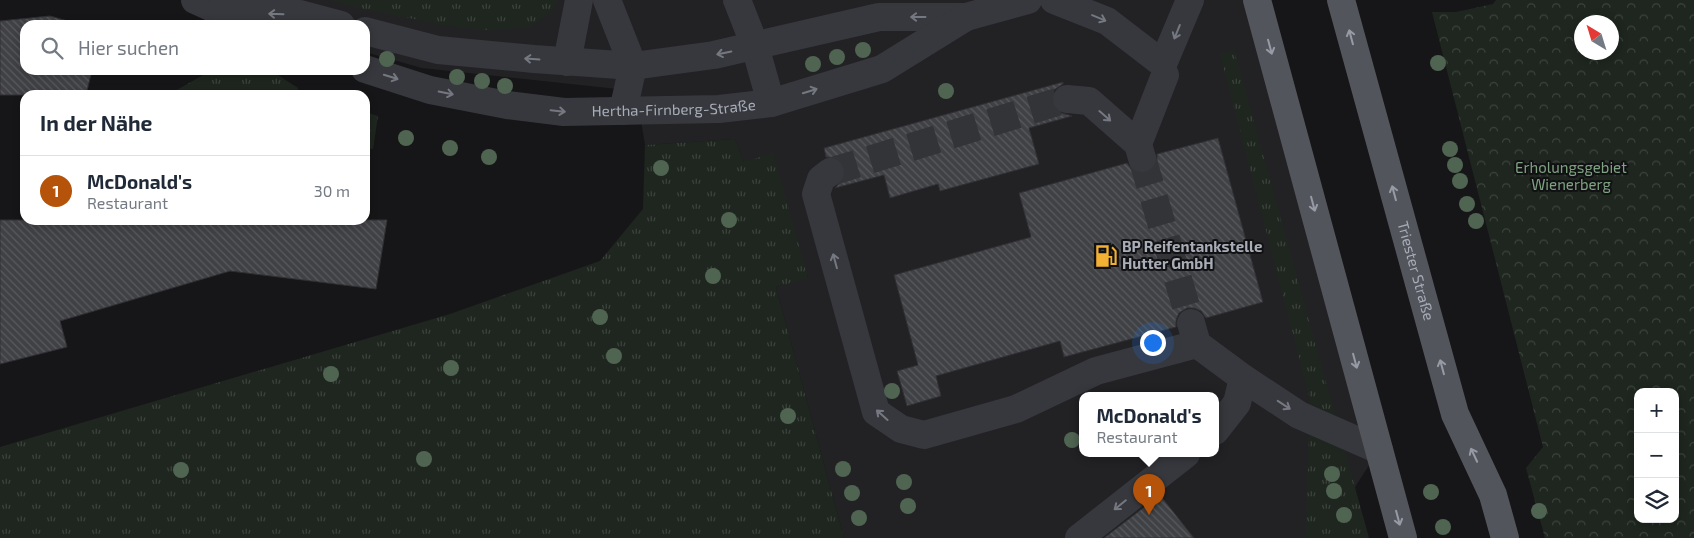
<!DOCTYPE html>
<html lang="de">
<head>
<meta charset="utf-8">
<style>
	:root { --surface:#fff; --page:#f6f6f7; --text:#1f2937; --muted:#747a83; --line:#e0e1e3; --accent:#b45309 }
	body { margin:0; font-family:"Exo 2",sans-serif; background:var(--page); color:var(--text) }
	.controls { position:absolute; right:15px; bottom:15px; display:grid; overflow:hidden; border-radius:10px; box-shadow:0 2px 8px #0003 }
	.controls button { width:45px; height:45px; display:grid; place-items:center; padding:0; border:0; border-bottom:1px solid var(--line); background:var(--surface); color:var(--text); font:25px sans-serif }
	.compass { position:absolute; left:1574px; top:15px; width:45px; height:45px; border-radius:50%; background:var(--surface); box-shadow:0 2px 8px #0003; rotate:322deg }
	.you { position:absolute; left:1152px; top:342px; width:18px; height:18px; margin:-12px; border:4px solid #fff; border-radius:50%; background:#1a73e8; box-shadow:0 0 0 8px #1a73e833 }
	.badge { display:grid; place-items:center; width:32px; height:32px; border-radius:50%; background:var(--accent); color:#fff; font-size:16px; font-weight:700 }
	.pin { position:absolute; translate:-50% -41px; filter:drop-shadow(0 1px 2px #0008) }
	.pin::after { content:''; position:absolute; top:26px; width:18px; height:15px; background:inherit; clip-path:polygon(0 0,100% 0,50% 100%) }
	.popup { position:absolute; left:1079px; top:392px; width:140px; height:65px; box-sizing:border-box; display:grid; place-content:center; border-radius:10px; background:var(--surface); filter:drop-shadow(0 1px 4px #0005); font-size:16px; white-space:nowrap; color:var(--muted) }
	.popup b { font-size:19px; color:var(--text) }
	.popup::after { content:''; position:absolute; left:50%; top:100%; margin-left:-10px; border:10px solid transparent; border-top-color:var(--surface) }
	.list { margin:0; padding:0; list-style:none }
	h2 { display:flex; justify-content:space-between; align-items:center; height:65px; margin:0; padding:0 20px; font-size:21px }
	h2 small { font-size:16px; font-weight:400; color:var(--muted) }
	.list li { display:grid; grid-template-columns:32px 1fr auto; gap:15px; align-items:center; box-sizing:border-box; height:70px; padding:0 20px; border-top:1px solid var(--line) }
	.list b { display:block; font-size:19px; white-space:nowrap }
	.list p { margin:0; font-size:16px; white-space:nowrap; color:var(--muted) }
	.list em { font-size:16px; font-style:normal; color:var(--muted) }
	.icon { flex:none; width:28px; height:28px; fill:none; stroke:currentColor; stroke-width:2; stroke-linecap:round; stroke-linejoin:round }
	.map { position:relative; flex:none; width:1694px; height:538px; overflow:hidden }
	.search { position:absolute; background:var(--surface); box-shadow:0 2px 8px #0003; left:20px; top:20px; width:350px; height:55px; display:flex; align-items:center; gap:12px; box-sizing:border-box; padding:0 18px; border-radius:15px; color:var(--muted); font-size:19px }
	.panel { position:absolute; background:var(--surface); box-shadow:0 2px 8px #0003; left:20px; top:90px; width:350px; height:135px; border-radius:15px }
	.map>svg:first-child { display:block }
	.built { fill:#222225; fill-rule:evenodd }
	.grass { fill:url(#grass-tufts) }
	.forest { fill:url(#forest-crowns); fill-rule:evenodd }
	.building { fill:url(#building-back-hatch); stroke:#303034 }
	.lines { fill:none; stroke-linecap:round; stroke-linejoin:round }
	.minor-tunnel { stroke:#333438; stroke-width:28; stroke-dasharray:28 14; stroke-linecap:butt }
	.minor { stroke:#37383d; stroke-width:28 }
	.major { stroke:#53555c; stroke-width:28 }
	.tree { fill:#506452 }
	.oneway { stroke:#757881 }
	.oneway2 { stroke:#979ba6 }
	.labels { text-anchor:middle; stroke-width:4; stroke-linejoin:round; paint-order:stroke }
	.street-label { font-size:15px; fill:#a8adb8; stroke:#111113 }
	.park-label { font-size:15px; fill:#7fa381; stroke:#111113 }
	.poi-label { font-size:15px; font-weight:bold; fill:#a8adb8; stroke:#111113; text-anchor:start }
</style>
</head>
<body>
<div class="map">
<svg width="1694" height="538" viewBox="0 0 1694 538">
	<defs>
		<pattern id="grass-tufts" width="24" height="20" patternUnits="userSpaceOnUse" patternTransform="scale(1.25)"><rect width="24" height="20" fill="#1e261f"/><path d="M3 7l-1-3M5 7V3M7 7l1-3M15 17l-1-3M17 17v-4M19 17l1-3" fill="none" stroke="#3c433d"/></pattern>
		<pattern id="forest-crowns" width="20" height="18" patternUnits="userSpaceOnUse" patternTransform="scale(1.25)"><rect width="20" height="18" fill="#1e261f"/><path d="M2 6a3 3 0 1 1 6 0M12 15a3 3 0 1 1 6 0" fill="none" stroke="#3c433d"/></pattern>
		<pattern id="building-back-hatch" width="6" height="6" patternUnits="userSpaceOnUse" patternTransform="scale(1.25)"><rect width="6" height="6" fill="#404145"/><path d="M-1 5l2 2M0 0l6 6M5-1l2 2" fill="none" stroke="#595a5e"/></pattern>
	</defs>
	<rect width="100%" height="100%" fill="#161618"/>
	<path class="built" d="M196 0H1257L1379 450 1322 538H844L776 287 808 277 744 162 735 139 645 145 636 91 422 68 365 52V25ZM1083 396H1215V454H1083Z"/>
	<path class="grass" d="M331 0H557C554 11 541 21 530 26 526 28 520 28 515 28 480 34 444 25 409 18 383 13 357 8 331 0Z
		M1234 50 1369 538H1306L1310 399 1220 54Z
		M212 70H270L298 88 297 95H168Z
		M365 112 378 116 373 149 365 148Z
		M735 139 744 162 773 153 808 278 776 287 844 538H0V447L450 314 600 261 643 209 645 145Z"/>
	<path class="forest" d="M1496 0H1694V538H1545L1526 468 1543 447 1432 12H1456L1493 4ZM1582 22H1612V52H1582ZM1638 392H1675V519H1638Z"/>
	<path class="building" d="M50 16 82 25H25V70H92L86 95H0V21Z
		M1063 82V84L1054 90 1051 98 1053 105 1058 112 1072 116 1029 128 1039 164 940 191 938 184 890 198 884 175 835 188 844 178 845 169 842 162 836 158 826 157 824 148Z
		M1218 138 1263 302 1206 318 1201 311 1194 308H1187L1179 313 1176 320V327L1064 357 1060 341 936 376 941 396 907 406 897 371 918 365 894 275 1031 237 1019 193 1127 163 1132 170 1139 173H1146L1154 168 1157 161V154Z
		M0 220H387L376 289 230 271 60 321 67 347 0 364Z
		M1160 495 1194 538H1104Z"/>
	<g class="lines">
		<path class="minor-tunnel" d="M1142 158 1191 323
			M830 172 1067 99"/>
		<g class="minor">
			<path d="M195 0 237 19"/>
			<path d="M607 0 633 66 623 111"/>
			<path d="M737 0 755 46 771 103"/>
			<path d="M1054 0 1107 21 1163 64 1190 0"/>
			<path d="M221 11 300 14 341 25"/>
			<path d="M365 31 438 50 534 59 633 66 714 55 879 17H966L1028 0"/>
			<path d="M567 62 579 0"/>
			<path id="s1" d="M365 69 430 90 507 105 564 112 719 109 771 103 882 69 966 17"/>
			<path d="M1067 99 1089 101 1138 144 1142 158"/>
			<path d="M1138 144 1165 75"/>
			<path d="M830 172 821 179 816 194 876 412 901 429 924 435 1016 409 1096 371 1197 344"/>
			<path d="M1191 323 1197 344 1243 378 1299 415 1379 450"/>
			<path d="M1215 431 1237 403 1243 378"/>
			<path d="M1079 538 1186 454"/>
		</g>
		<g class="major">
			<path d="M1257 0 1403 538"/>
			<path id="s2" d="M1341 0 1455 414 1493 495 1505 538"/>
		</g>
	</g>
	<g class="tree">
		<circle cx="863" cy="50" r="8"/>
		<circle cx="837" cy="57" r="8"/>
		<circle cx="387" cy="59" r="8"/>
		<circle cx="1438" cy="63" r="8"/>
		<circle cx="813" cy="64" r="8"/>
		<circle cx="457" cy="77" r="8"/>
		<circle cx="482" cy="81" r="8"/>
		<circle cx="505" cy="86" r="8"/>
		<circle cx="946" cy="91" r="8"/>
		<circle cx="406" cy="138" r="8"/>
		<circle cx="450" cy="148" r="8"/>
		<circle cx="1450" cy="149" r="8"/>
		<circle cx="489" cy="157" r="8"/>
		<circle cx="1455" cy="165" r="8"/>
		<circle cx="661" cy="168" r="8"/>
		<circle cx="1460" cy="181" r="8"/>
		<circle cx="1467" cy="204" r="8"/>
		<circle cx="729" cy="220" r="8"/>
		<circle cx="1476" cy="221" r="8"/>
		<circle cx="713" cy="276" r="8"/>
		<circle cx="600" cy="317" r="8"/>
		<circle cx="614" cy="356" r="8"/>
		<circle cx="451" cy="368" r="8"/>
		<circle cx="331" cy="374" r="8"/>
		<circle cx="892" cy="391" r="8"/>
		<circle cx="788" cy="416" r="8"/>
		<circle cx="1072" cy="440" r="8"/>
		<circle cx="424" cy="459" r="8"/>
		<circle cx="843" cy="469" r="8"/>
		<circle cx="181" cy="470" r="8"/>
		<circle cx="1332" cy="474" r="8"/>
		<circle cx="904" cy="482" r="8"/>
		<circle cx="1334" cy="491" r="8"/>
		<circle cx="1431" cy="492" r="8"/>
		<circle cx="852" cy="493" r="8"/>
		<circle cx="908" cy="506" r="8"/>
		<circle cx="1539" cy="511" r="8"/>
		<circle cx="1344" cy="515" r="8"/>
		<circle cx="859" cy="518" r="8"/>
		<circle cx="1443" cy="527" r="8"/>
	</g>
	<defs><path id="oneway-shaft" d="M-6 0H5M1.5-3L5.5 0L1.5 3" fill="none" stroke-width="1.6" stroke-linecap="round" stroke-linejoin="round" transform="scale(1.25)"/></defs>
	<g class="oneway">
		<use href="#oneway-shaft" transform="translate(276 14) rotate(-178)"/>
		<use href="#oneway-shaft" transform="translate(918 17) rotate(180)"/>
		<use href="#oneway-shaft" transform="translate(1099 18) rotate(23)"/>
		<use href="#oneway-shaft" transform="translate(1177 32) rotate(112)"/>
		<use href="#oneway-shaft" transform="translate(724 53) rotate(168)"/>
		<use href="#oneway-shaft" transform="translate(532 59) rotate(-176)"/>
		<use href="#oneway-shaft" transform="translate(391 77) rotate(17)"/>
		<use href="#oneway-shaft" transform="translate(810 91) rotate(-17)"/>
		<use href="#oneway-shaft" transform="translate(446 93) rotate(11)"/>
		<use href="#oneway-shaft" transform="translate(558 111) rotate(6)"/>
		<use href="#oneway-shaft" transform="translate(1105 116) rotate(41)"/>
		<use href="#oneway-shaft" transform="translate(835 261) rotate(-105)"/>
		<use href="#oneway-shaft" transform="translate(1284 405) rotate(33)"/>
		<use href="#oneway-shaft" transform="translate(882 415) rotate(-138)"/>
		<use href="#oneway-shaft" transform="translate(1120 505) rotate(141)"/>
	</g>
	<g class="oneway2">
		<use href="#oneway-shaft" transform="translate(1351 37) rotate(-105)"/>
		<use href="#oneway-shaft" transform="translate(1270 47) rotate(75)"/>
		<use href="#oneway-shaft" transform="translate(1394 193) rotate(-105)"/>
		<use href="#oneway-shaft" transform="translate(1313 204) rotate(75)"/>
		<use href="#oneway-shaft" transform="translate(1355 361) rotate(75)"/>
		<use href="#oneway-shaft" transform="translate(1442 367) rotate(-105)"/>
		<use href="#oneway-shaft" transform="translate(1474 455) rotate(-115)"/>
		<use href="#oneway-shaft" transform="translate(1398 518) rotate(75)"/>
	</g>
	<defs>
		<symbol id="fuel-bare" viewBox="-9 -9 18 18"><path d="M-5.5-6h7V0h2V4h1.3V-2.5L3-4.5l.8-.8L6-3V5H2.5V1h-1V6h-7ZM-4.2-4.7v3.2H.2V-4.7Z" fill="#f2b134" stroke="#111113" stroke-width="2.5" paint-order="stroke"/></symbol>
	</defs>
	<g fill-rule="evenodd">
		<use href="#fuel-bare" x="1090" y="240" width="32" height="32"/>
	</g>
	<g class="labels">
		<g class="street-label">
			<text dy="5" stroke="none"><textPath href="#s1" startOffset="314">Hertha-Firnberg-Straße</textPath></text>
			<text dy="5" stroke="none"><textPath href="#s2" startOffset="281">Triester Straße</textPath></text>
		</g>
		<g class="park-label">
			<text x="1571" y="173">Erholungsgebiet<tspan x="1571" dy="17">Wienerberg</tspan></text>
		</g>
		<g class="poi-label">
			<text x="1122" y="252">BP Reifentankstelle<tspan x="1122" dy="17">Hutter GmbH</tspan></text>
		</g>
	</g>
</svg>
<div class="controls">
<button>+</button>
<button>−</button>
<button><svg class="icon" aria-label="layers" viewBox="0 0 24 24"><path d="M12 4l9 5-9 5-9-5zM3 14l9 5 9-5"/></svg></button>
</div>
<svg class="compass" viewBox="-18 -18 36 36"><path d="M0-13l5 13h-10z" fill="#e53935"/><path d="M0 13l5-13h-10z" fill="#747a83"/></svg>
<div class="you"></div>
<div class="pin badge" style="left:1149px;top:515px">1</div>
<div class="popup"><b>McDonald's</b>Restaurant</div>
<div class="search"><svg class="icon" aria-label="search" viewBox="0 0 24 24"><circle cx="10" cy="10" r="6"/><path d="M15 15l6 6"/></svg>Hier suchen</div>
<section class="panel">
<h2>In der Nähe<small></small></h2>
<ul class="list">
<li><span class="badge">1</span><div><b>McDonald's</b><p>Restaurant</p></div><em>30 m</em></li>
</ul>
</section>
</div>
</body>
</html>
